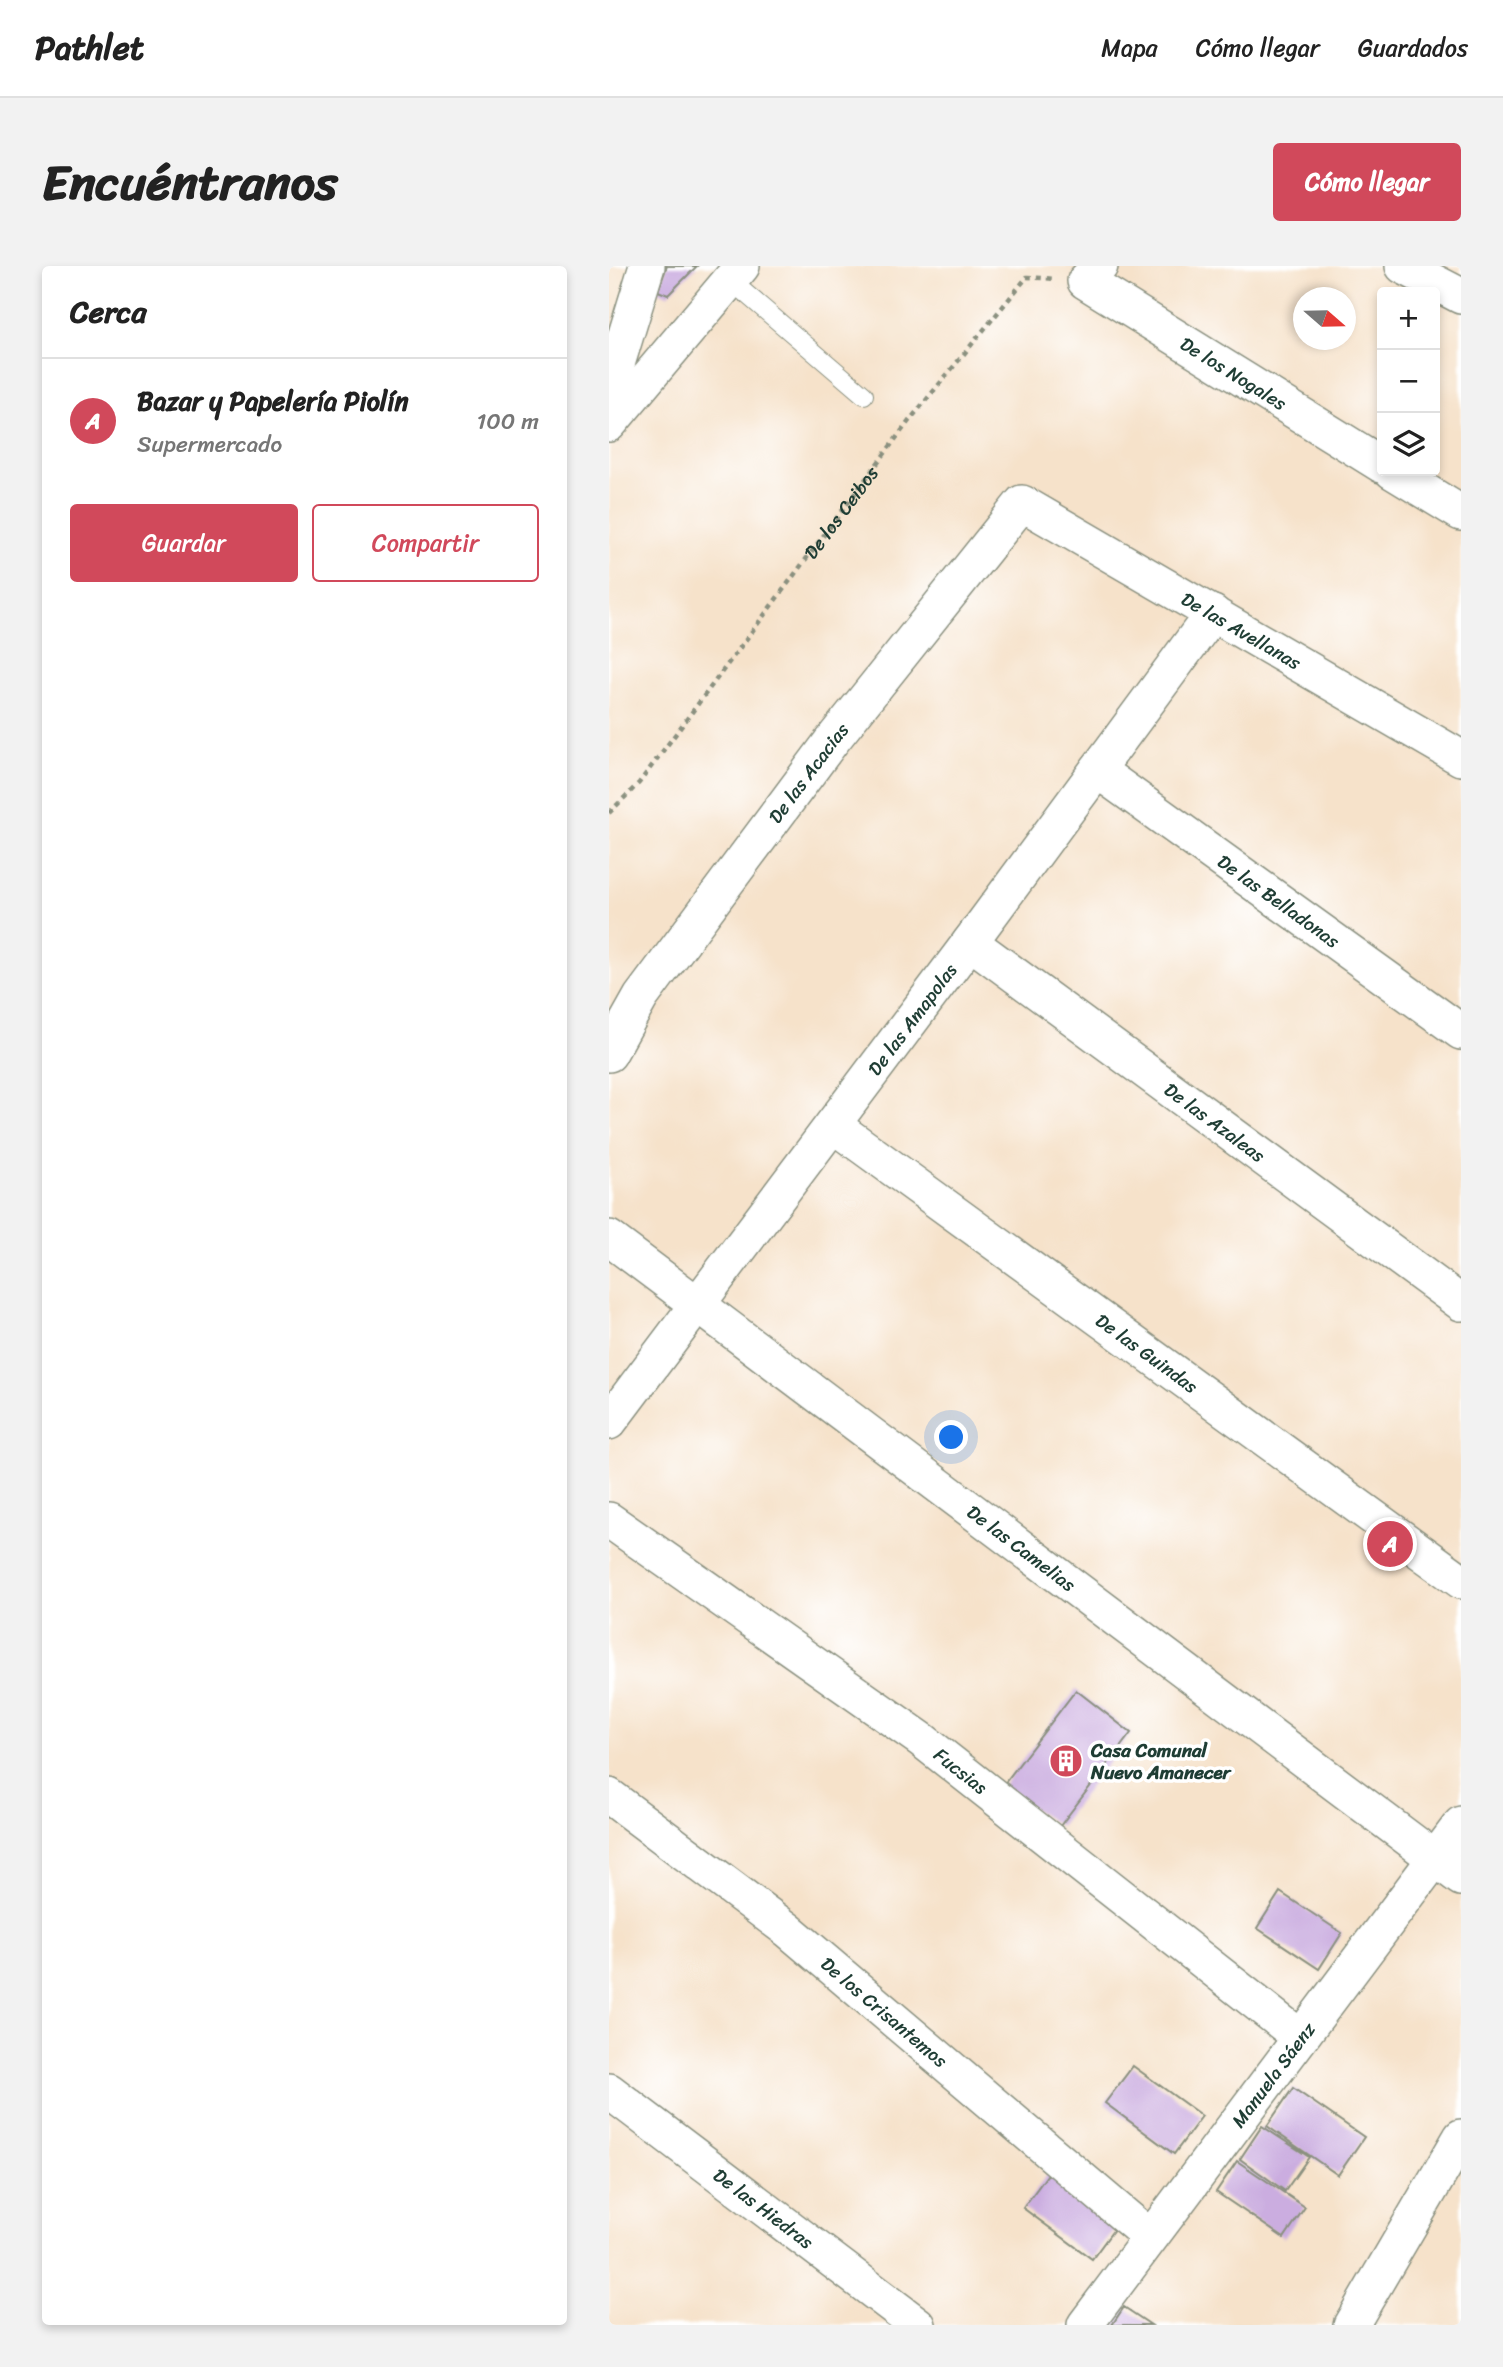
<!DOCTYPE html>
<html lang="es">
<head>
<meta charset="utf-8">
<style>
	:root { --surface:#fff; --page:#f2f2f2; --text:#222; --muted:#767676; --line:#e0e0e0; --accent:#d1495b }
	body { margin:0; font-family:Sriracha,sans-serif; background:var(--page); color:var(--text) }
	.controls { position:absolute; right:21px; top:21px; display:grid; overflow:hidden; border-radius:7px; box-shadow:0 4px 10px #0003 }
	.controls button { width:63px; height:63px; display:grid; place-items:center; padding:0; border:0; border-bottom:2px solid var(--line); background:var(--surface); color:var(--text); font:35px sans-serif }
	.compass { position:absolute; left:684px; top:21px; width:63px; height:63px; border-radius:50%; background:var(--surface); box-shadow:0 4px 10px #0003; rotate:110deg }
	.you { position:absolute; left:343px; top:1172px; width:24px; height:24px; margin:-18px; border:5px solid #fff; border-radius:50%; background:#1a73e8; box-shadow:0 0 0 10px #1a73e833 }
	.badge { display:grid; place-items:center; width:46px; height:46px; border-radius:50%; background:var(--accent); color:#fff; font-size:23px; font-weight:700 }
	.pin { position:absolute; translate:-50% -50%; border:4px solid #fff; box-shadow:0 2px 7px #0006 }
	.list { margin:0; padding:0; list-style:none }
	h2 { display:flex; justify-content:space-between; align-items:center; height:91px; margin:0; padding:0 28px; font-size:30px }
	h2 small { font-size:23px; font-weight:400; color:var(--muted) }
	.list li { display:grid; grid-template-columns:46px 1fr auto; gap:21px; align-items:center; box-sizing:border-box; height:126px; padding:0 28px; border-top:2px solid var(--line) }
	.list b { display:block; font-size:26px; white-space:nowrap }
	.list p { margin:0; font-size:23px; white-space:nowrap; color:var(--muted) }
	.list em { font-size:23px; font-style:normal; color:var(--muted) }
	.actions { display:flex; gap:14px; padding:21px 28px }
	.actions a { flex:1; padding:16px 0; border:2px solid var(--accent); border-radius:7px; text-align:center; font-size:24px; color:var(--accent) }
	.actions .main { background:var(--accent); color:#fff }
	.icon { flex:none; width:38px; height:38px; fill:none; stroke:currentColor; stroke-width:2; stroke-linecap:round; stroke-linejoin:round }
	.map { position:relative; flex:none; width:852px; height:2059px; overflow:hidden; border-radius:7px }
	header { display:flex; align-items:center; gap:42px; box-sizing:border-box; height:98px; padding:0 35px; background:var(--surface); border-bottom:2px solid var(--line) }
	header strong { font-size:33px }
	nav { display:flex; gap:38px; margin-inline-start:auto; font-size:24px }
	.intro { display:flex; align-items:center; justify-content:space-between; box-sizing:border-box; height:168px; padding:0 42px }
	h1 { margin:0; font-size:49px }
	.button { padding:18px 32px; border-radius:7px; background:var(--accent); color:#fff; font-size:24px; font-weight:700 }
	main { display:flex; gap:42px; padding:0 42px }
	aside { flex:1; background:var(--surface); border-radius:7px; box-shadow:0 4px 10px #0003 }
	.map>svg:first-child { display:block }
	.building { fill:#cbade0 }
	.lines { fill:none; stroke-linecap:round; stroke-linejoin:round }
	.lane-casing { stroke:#8a907f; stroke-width:20 }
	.street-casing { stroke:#8a907f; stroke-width:38 }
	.path { stroke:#8a907f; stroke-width:4.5; stroke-dasharray:5 5; stroke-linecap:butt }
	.lane { stroke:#fff; stroke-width:18 }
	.street { stroke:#fff; stroke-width:35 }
	.labels { text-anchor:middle; stroke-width:7; stroke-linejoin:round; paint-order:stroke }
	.street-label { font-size:19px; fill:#1f3d34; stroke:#fff }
	.poi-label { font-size:19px; font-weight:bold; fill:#1f3d34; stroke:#fff; text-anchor:start }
</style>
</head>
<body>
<header>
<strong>Pathlet</strong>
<nav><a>Mapa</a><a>Cómo llegar</a><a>Guardados</a></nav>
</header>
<div class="intro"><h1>Encuéntranos</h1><a class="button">Cómo llegar</a></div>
<main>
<aside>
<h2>Cerca<small></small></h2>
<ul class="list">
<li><span class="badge">A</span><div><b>Bazar y Papelería Piolín</b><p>Supermercado</p></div><em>100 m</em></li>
</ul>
<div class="actions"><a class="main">Guardar</a><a>Compartir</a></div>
</aside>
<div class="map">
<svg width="852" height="2059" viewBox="0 0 852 2059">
	<rect width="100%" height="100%" fill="#fff"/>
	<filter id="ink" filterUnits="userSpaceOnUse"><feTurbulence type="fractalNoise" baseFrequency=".0143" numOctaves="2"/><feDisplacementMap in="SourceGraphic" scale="14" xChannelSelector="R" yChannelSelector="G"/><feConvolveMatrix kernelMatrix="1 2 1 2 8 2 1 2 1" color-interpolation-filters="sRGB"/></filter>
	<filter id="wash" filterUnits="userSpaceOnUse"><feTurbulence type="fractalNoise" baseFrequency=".00686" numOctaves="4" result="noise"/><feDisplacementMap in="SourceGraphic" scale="28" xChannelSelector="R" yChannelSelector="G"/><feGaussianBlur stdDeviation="1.57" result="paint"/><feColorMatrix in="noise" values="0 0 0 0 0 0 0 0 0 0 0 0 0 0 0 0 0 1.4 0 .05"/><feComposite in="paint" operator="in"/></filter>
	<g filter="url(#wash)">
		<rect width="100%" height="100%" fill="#f6e2ca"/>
		<g id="blocks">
			<path class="building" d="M58 0H88L59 29 49 25Z
				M467 1424 522 1467 451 1560 392 1522Z
				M671 1626 733 1667 710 1703 648 1662Z
				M524 1800 593 1850 565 1888 496 1837Z
				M684 1822 755 1871 729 1909 658 1860Z
				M653 1860 700 1891 676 1925 631 1893Z
				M628 1895 696 1941 675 1972 607 1926Z
				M439 1908 508 1959 483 1993 414 1942Z
				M515 2041 542 2059H503Z"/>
		</g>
	</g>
	<g filter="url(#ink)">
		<use href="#blocks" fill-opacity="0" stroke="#8a907f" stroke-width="2"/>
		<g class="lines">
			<defs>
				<path id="lane" d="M121 14 255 129"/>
				<g id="street">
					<path id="s2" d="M491 0 476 15 773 199"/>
					<path d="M794 0 852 30"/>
					<path d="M0 124 38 0"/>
					<path d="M0 158 133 0"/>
					<path d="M783 205 852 247"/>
					<path id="s3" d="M488 504 852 766"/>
					<path id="s4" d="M361 676 852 1037"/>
					<path id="s5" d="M0 788 32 731 222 476 413 237 852 492"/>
					<path id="s6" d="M224 859 852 1315"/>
					<path id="s7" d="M0 972 852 1612"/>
					<path id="s8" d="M0 1156 361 676 604 347"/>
					<path id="s9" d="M0 1254 313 1474 691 1771"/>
					<path id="s10" d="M0 1530 179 1664 541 1971"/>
					<path id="s11" d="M0 1825 309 2059"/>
					<path id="s12" d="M476 2059 852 1558"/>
					<path d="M742 2059 852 1871"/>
				</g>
			</defs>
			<use href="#lane" class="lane-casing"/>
			<use href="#street" class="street-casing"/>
			<path class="path" id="s1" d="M0 547 30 517 300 155 418 11 447 13"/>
			<use href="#lane" class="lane"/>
			<use href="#street" class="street"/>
		</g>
	</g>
	<defs>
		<symbol id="building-disc" viewBox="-11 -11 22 22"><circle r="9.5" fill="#d1495b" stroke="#fff"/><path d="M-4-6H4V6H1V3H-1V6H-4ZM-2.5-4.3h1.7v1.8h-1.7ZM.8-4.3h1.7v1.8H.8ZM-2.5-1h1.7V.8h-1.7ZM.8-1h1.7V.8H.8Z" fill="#fff"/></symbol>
	</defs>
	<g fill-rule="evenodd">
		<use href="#building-disc" x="438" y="1476" width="38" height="38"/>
	</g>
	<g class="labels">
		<g class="street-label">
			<text dy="7" stroke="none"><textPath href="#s2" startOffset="196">De los Nogales</textPath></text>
			<text dy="7" stroke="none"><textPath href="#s1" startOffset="380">De los Ceibos</textPath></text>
			<text dy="7" stroke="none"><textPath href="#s5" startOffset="943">De las Avellanas</textPath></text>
			<text dy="7" stroke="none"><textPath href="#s5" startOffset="345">De las Acacias</textPath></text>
			<text dy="7" stroke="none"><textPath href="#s3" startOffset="224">De las Belladonas</textPath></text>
			<text dy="7" stroke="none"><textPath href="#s8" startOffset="504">De las Amapolas</textPath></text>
			<text dy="7" stroke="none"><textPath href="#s4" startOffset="304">De las Azaleas</textPath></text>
			<text dy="7" stroke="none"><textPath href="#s6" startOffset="388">De las Guindas</textPath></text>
			<text dy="7" stroke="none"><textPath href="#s7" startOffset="516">De las Camelias</textPath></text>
			<text dy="7" stroke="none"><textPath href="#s9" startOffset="432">Fucsias</textPath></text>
			<text dy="7" stroke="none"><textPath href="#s10" startOffset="350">De los Crisantemos</textPath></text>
			<text dy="7" stroke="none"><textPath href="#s12" startOffset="313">Manuela Sáenz</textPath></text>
			<text dy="7" stroke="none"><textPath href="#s11" startOffset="194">De las Hiedras</textPath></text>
		</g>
		<g class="poi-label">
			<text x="482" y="1491">Casa Comunal<tspan x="482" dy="22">Nuevo Amanecer</tspan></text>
		</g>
	</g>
</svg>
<div class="controls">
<button>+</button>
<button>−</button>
<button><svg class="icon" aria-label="layers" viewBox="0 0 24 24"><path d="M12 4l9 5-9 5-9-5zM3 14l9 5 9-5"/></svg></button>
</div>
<svg class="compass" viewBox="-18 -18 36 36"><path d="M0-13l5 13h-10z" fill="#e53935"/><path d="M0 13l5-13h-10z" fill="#767676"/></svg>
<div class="you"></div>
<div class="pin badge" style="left:781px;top:1278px">A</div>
</div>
</main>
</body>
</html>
